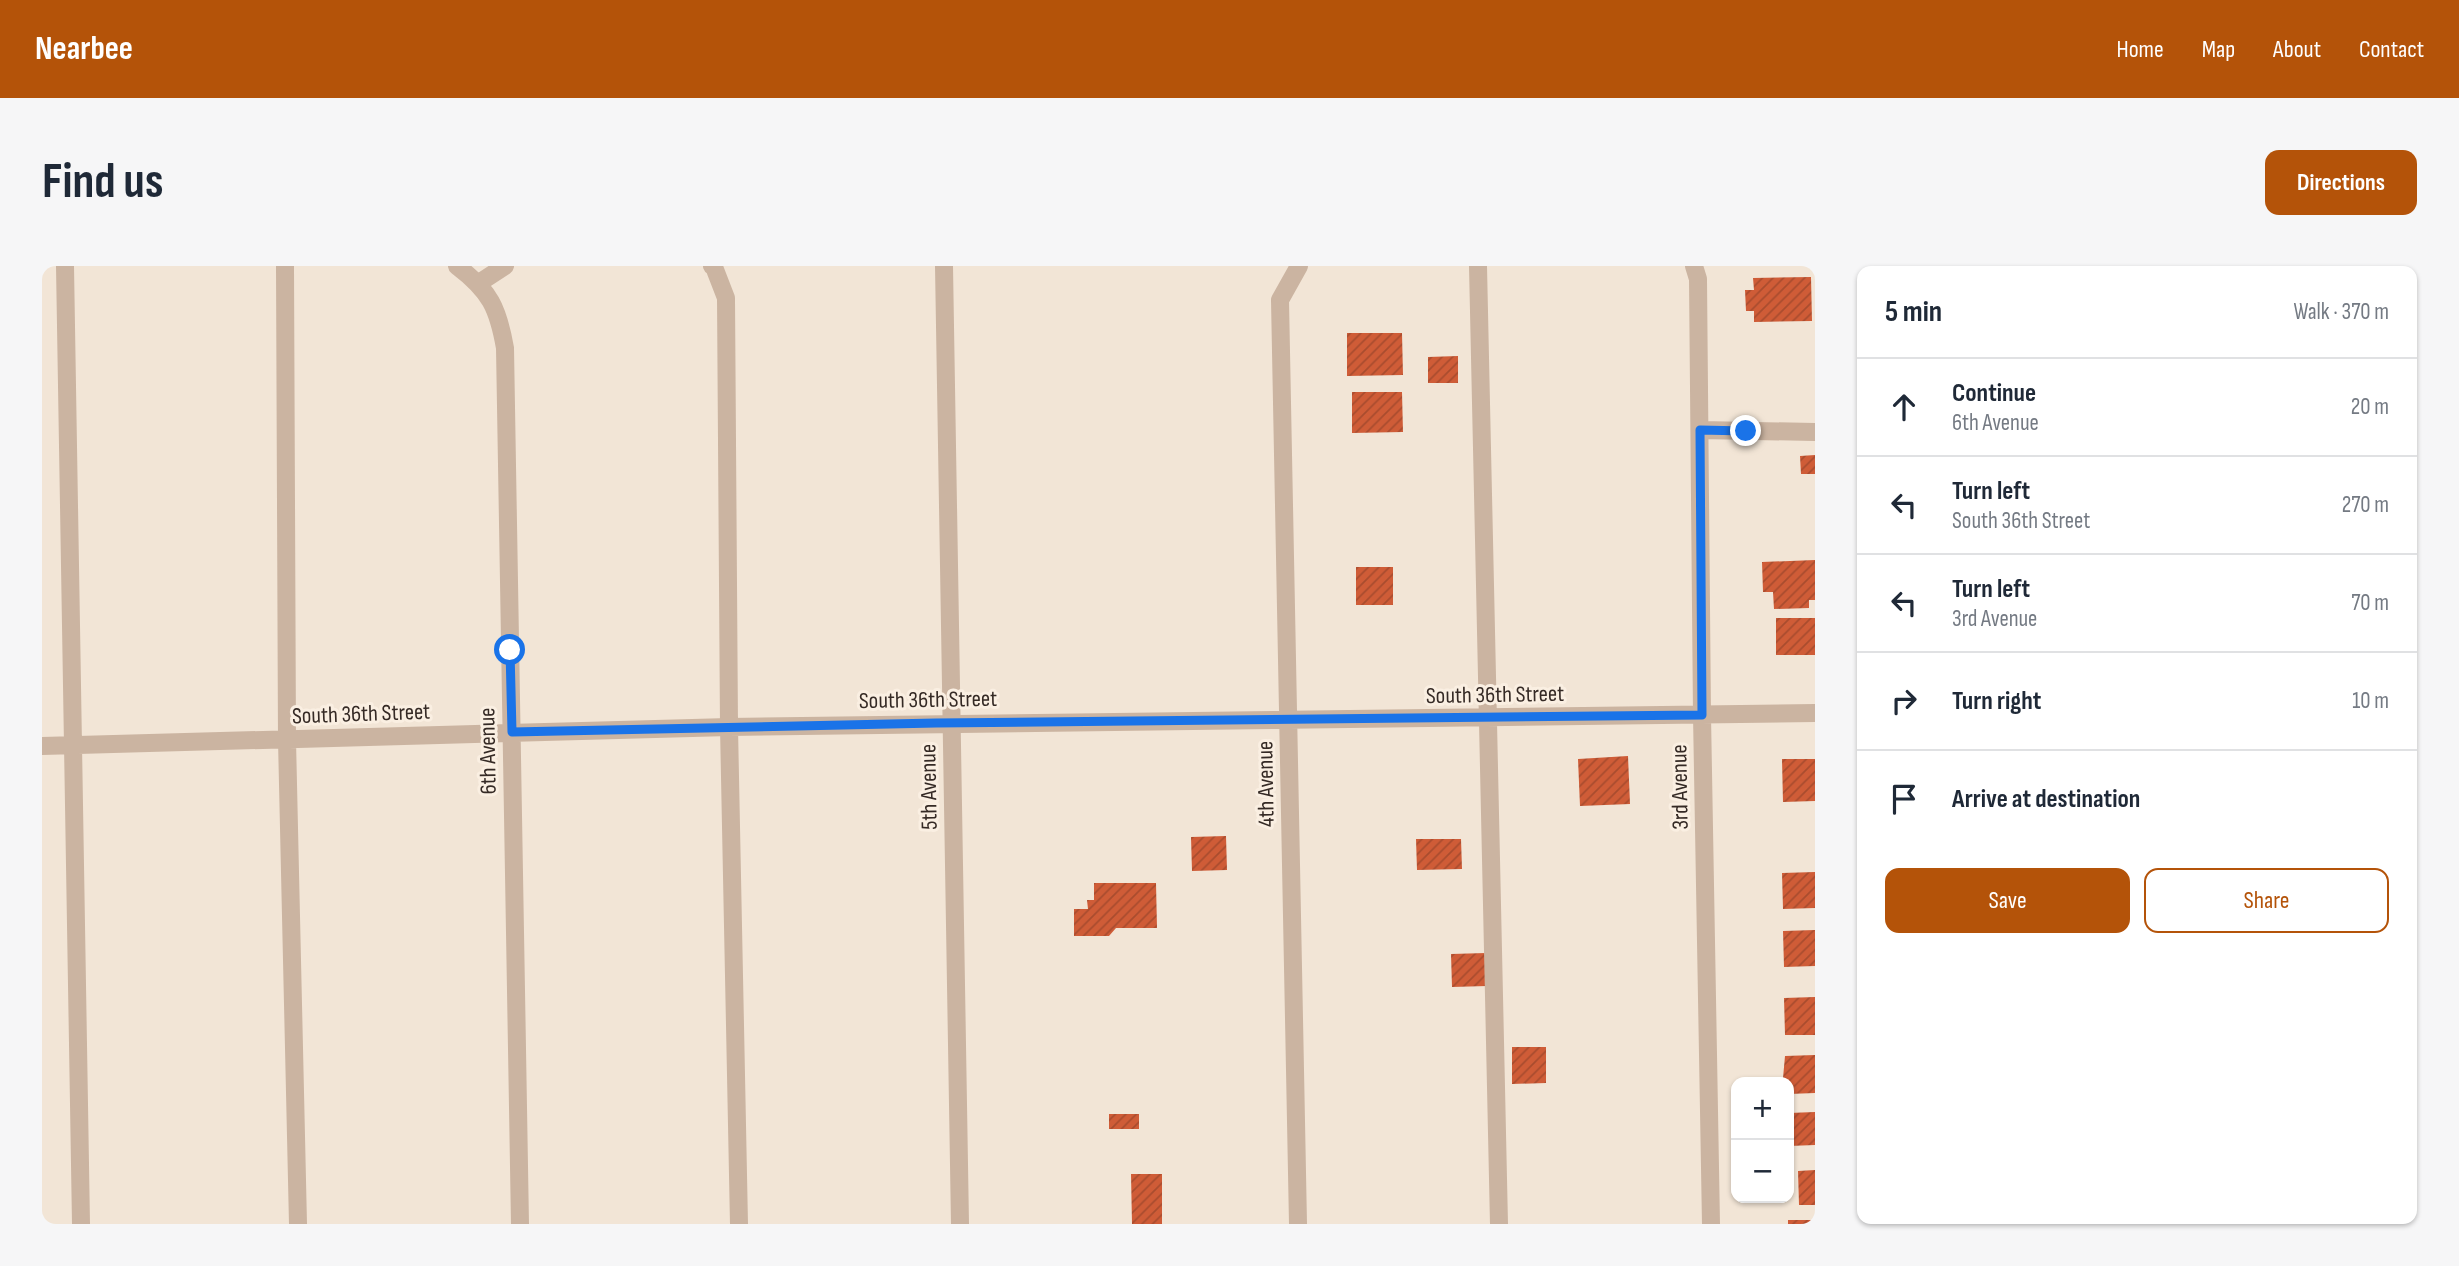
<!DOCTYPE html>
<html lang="en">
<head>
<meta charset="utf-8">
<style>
	:root { --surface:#fff; --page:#f6f6f7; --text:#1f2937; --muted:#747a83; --line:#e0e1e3; --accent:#b45309 }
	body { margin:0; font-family:"Sofia Sans Condensed",sans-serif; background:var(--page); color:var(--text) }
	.controls { position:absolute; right:21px; bottom:21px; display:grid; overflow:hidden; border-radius:14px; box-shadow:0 2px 5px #0004 }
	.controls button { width:63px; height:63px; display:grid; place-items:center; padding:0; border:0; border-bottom:2px solid var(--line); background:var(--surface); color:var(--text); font:35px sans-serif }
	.stop { position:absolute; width:21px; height:21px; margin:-16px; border:5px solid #1a73e8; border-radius:50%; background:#fff }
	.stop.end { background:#1a73e8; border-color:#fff; box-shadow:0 2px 7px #0008 }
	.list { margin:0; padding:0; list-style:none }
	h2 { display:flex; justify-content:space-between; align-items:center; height:91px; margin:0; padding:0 28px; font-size:30px }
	h2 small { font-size:23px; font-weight:400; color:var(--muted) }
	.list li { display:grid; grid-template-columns:46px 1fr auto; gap:21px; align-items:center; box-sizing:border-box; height:98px; padding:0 28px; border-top:2px solid var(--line) }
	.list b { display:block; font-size:26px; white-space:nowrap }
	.list p { margin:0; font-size:23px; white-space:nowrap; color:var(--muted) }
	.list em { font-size:23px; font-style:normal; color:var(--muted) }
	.actions { display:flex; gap:14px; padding:21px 28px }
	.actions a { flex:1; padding:16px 0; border:2px solid var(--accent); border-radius:14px; text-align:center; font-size:24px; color:var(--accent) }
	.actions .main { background:var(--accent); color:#fff }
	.icon { flex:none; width:38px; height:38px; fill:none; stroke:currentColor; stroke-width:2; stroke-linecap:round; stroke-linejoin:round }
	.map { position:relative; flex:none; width:1773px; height:958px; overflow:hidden; border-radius:14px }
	header { display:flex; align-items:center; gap:42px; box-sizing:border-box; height:98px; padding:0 35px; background:var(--accent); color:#fff }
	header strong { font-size:33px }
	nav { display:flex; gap:38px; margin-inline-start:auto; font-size:24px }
	.intro { display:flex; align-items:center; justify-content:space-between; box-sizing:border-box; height:168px; padding:0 42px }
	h1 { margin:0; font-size:49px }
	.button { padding:18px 32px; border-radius:14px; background:var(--accent); color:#fff; font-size:24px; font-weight:700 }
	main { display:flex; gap:42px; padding:0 42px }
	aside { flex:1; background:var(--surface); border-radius:14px; box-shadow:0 2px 5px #0004 }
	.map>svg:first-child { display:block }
	.building { fill:url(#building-hatch) }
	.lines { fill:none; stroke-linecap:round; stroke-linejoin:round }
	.minor { stroke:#cbb4a1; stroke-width:18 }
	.route { stroke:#1a73e8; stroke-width:9 }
	.labels { text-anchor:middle; stroke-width:6; stroke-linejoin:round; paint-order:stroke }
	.street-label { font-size:23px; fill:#352a25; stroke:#faefe2 }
</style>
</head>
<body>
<header>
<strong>Nearbee</strong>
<nav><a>Home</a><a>Map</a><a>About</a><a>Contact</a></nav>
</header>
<div class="intro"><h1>Find us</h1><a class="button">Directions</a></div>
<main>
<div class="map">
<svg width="1773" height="958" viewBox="0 0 1773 958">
	<defs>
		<pattern id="building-hatch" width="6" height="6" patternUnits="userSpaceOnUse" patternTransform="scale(1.75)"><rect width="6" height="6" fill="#cf5c37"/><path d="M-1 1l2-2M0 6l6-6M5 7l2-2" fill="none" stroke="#a94c2e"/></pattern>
	</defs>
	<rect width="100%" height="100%" fill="#f2e5d6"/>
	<path class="building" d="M1769 11 1770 55 1712 56V45H1704L1703 24H1712L1711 12Z
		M1305 67H1360L1361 109 1305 110Z
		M1416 90V117H1386V91Z
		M1310 126H1360L1361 166 1310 167Z
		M1773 189V208H1759L1758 190Z
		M1773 294V334H1767V342L1732 343 1731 326H1721L1720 296Z
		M1314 301H1351V339H1314Z
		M1734 352H1773V389H1734Z
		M1586 490 1588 538 1538 540 1536 493Z
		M1740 493H1773V535L1741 536Z
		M1184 570 1185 604 1150 605 1149 571Z
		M1374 573H1419L1420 603 1375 604Z
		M1773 606V642L1741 643 1740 607Z
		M1052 617H1114L1115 662H1074L1067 670H1032V643H1046L1045 634H1052Z
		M1773 664V700L1742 701 1741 665Z
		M1444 687 1445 720 1410 721 1409 688Z
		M1773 731V769H1743L1742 732Z
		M1470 781H1504V817L1470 818Z
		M1773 789V827L1747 828V816H1743V812H1741L1743 790Z
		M1773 846V879L1747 880V847Z
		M1067 848H1097V863H1067Z
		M1773 904V939H1757L1756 905Z
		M1089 908H1120V958H1090Z
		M1746 954H1773V958H1746Z"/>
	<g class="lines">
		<path class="minor" d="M23 0 39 958
			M243 0 245 474 256 958
			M415 0C448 25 456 42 463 82L478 958
			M670 0 672 1 684 32 687 461 697 958
			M902 0 918 958
			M1436 0 1457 958
			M1652 0 1656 13 1660 449 1669 958
			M437 17 463 0
			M1658 164 1773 166
			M0 480 687 461 1773 447
			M1256 958 1238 34 1257 0"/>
	</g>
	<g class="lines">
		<path class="route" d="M468 384 470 466 894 457 1660 449 1658 164 1704 165"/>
	</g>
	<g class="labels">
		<g class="street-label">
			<text transform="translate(1453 428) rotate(-1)" y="8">South 36th Street</text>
			<text transform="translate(886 433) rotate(-1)" y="8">South 36th Street</text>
			<text transform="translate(319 447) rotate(-2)" y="8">South 36th Street</text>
			<text transform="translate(445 485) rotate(-91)" y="8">6th Avenue</text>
			<text transform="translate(1223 518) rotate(-91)" y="8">4th Avenue</text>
			<text transform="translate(886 521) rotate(-91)" y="8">5th Avenue</text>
			<text transform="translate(1637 521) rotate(-91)" y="8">3rd Avenue</text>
		</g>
	</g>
</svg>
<div class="controls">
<button>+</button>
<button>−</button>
</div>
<div class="stop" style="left:468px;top:384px"></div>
<div class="stop end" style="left:1704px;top:165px"></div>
</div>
<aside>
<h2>5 min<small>Walk · 370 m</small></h2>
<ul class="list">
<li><svg class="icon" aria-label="ahead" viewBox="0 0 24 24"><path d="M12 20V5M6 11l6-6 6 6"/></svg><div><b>Continue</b><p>6th Avenue</p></div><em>20 m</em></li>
<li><svg class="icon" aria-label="left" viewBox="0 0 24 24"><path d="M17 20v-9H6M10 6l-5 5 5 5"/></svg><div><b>Turn left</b><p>South 36th Street</p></div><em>270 m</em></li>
<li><svg class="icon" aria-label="left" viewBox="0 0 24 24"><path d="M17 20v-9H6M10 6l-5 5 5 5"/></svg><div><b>Turn left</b><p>3rd Avenue</p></div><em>70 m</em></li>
<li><svg class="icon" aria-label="right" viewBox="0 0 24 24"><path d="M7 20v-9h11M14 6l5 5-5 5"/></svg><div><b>Turn right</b></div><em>10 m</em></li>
<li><svg class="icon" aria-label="arrive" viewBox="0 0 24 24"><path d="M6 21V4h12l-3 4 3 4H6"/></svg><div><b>Arrive at destination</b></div></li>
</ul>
<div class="actions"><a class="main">Save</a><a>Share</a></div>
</aside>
</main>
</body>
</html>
